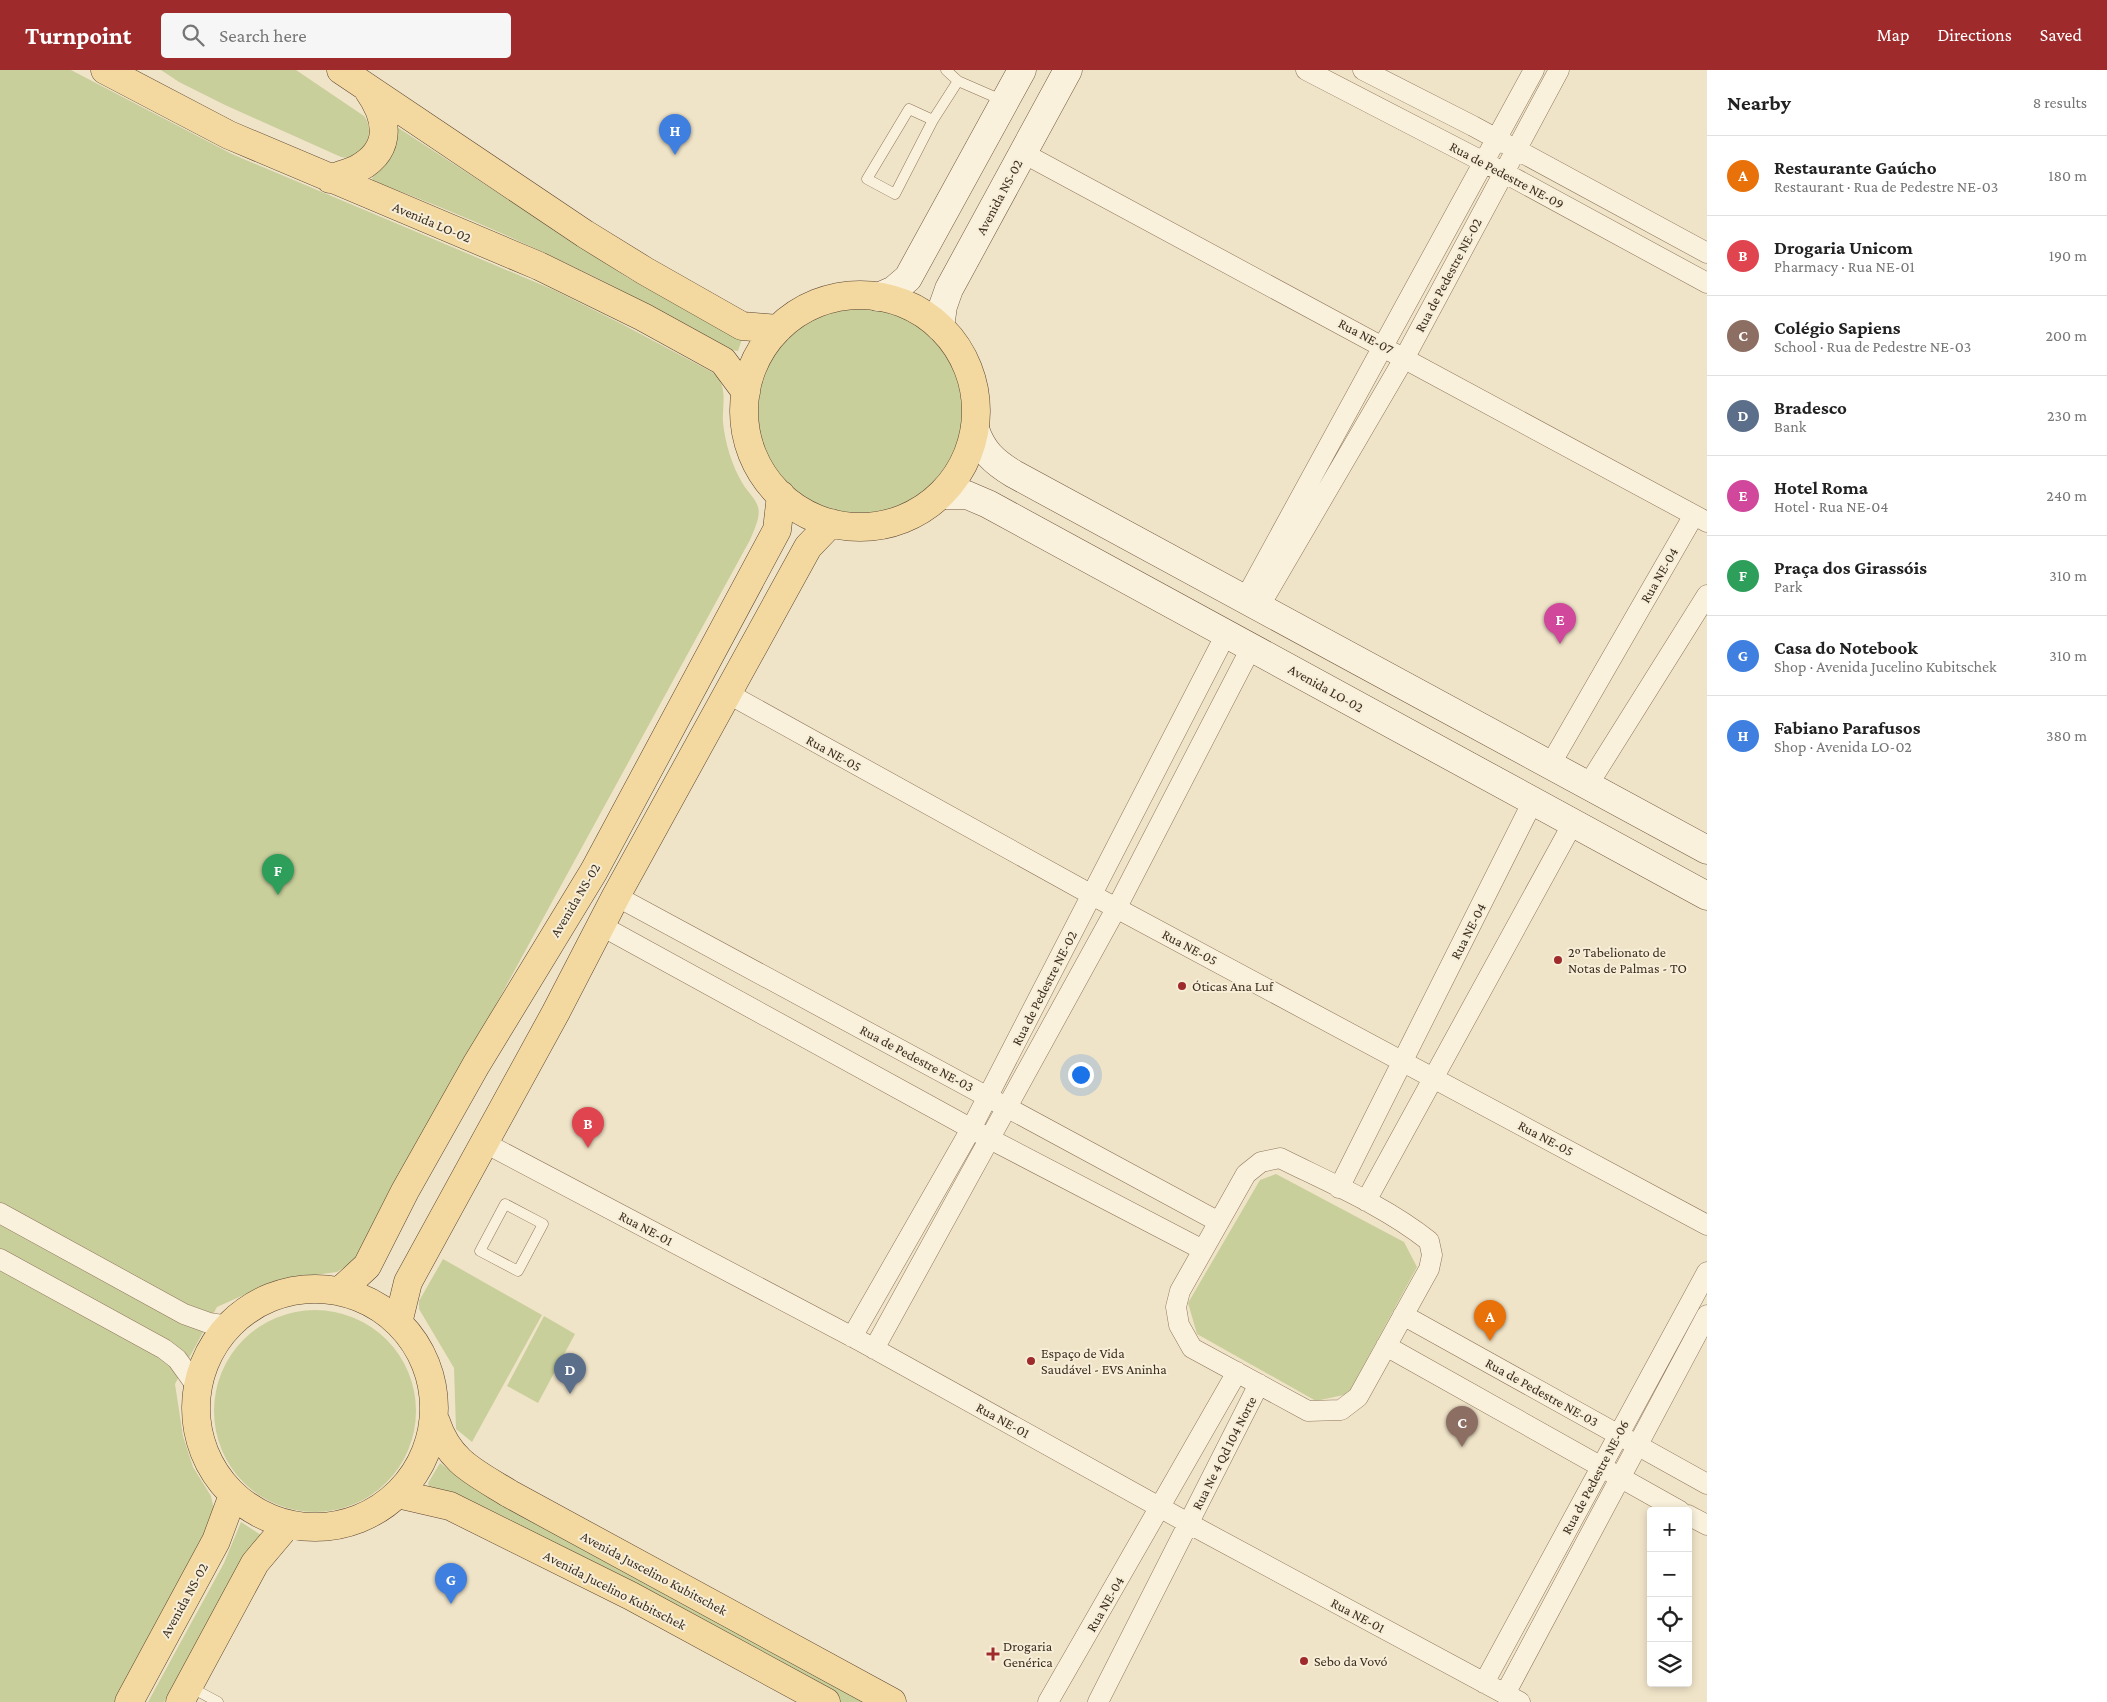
<!DOCTYPE html>
<html lang="en">
<head>
<meta charset="utf-8">
<style>
	:root { --surface:#fff; --page:#f6f6f6; --text:#222; --muted:#767676; --line:#e0e0e0; --accent:#9e2a2b }
	body { margin:0; font-family:"Crimson Pro",serif; background:var(--page); color:var(--text) }
	.controls { position:absolute; right:15px; bottom:15px; display:grid; overflow:hidden; border-radius:5px; box-shadow:0 2px 8px #0003 }
	.controls button { width:45px; height:45px; display:grid; place-items:center; padding:0; border:0; border-bottom:1px solid var(--line); background:var(--surface); color:var(--text); font:25px sans-serif }
	.you { position:absolute; left:1080px; top:1004px; width:18px; height:18px; margin:-12px; border:4px solid #fff; border-radius:50%; background:#1a73e8; box-shadow:0 0 0 8px #1a73e833 }
	.badge { display:grid; place-items:center; width:32px; height:32px; border-radius:50%; background:var(--accent); color:#fff; font-size:16px; font-weight:700 }
	.pin { position:absolute; translate:-50% -41px; filter:drop-shadow(0 1px 2px #0008) }
	.pin::after { content:''; position:absolute; top:26px; width:18px; height:15px; background:inherit; clip-path:polygon(0 0,100% 0,50% 100%) }
	.list { margin:0; padding:0; list-style:none }
	h2 { display:flex; justify-content:space-between; align-items:center; height:65px; margin:0; padding:0 20px; font-size:21px }
	h2 small { font-size:16px; font-weight:400; color:var(--muted) }
	.list li { display:grid; grid-template-columns:32px 1fr auto; gap:15px; align-items:center; box-sizing:border-box; height:80px; padding:0 20px; border-top:1px solid var(--line) }
	.list b { display:block; font-size:19px; white-space:nowrap }
	.list p { margin:0; font-size:16px; white-space:nowrap; color:var(--muted) }
	.list em { font-size:16px; font-style:normal; color:var(--muted) }
	.icon { flex:none; width:28px; height:28px; fill:none; stroke:currentColor; stroke-width:2; stroke-linecap:round; stroke-linejoin:round }
	.map { position:relative; flex:none; width:1707px; height:1632px; overflow:hidden }
	header { display:flex; align-items:center; gap:30px; box-sizing:border-box; height:70px; padding:0 25px; background:var(--accent); color:#fff }
	header strong { font-size:24px }
	nav { display:flex; gap:28px; margin-inline-start:auto; font-size:18px }
	.search { width:350px; height:45px; background:var(--page); display:flex; align-items:center; gap:12px; box-sizing:border-box; padding:0 18px; border-radius:5px; color:var(--muted); font-size:19px }
	main { display:flex }
	aside { flex:1; background:var(--surface) }
	.map>svg:first-child { display:block }
	.green { fill:#c9cf9b }
	.lines { fill:none; stroke-linecap:round; stroke-linejoin:round }
	.lane-casing { stroke:#8d765c; stroke-width:11 }
	.street-casing { stroke:#8d765c; stroke-width:21 }
	.secondary-casing { stroke:#6f573f; stroke-width:29 }
	.primary-casing { stroke:#5b4430; stroke-width:29 }
	.lane { stroke:#faf1dc; stroke-width:10 }
	.street { stroke:#faf1dc; stroke-width:20 }
	.secondary { stroke:#faf1dc; stroke-width:28 }
	.primary { stroke:#f3d9a0; stroke-width:28 }
	.poi-dot { fill:#9e2a2b; stroke:#f7eed8; stroke-width:2 }
	.labels { text-anchor:middle; stroke-width:4; stroke-linejoin:round; paint-order:stroke }
	.street-label { font-size:14px; fill:#3d2e20; stroke:#f7eed8 }
	.poi-label { font-size:14px; fill:#3d2e20; stroke:#f7eed8; text-anchor:start }
</style>
</head>
<body>
<header>
<strong>Turnpoint</strong>
<div class="search"><svg class="icon" aria-label="search" viewBox="0 0 24 24"><circle cx="10" cy="10" r="6"/><path d="M15 15l6 6"/></svg>Search here</div>
<nav><a>Map</a><a>Directions</a><a>Saved</a></nav>
</header>
<main>
<div class="map">
<svg width="1707" height="1632" viewBox="0 0 1707 1632">
	<rect width="100%" height="100%" fill="#f0e4c8"/>
	<path class="green" d="M0 0H71L232 84 554 220 620 253 712 302C729 314 722 334 723 352 725 373 732 396 743 414 747 421 756 429 758 437 761 447 754 460 750 470L360 1183 349 1194 337 1202 277 1210 217 1237 189 1288 175 1314 183 1366 193 1397 211 1426 215 1444 116 1632H0Z
		M161 0H296L364 46C377 63 363 92 341 87L225 35 179 12Z
		M397 57 628 208 742 269 738 281 731 280C616 214 497 157 373 111L372 108 380 97Z
		M755 341a104 104 0 1 1 208 0a104 104 0 1 1-208 0Z
		M1276 1104 1404 1172 1417 1197 1348 1324 1316 1331 1197 1264 1188 1233 1260 1110Z
		M443 1189 542 1245 472 1372 456 1359 454 1298 419 1239V1231Z
		M214 1341a101 101 0 1 1 202 0a101 101 0 1 1-202 0Z
		M544 1246 575 1264 538 1333 507 1316Z
		M440 1393 470 1415 868 1632H839L453 1423 429 1418 428 1413Z
		M241 1452 261 1465 236 1500 164 1632H148L224 1493Z"/>
	<g class="lines">
		<defs>
			<path id="lane" d="M946 0 958 11
				M933 50 895 124 867 109 909 39 933 50 958 11 1004 31
				M505 1134 543 1154 518 1201 480 1181Z
				M190 1617 218 1632"/>
			<path id="street" d="M1306 0 1503 102 1707 213
				M1363 0 1473 56 1707 183
				M1023 83 1707 452
				M1245 529 1534 0
				M1259 537 1405 287 1559 0
				M727 623 1092 825 1707 1155
				M1550 695 1694 445
				M1588 715 1707 525
				M616 826 1219 1152
				M600 855 990 1069 1203 1180
				M483 1072 862 1272 1197 1458 1520 1632
				M1280 1088C1330 1113 1385 1136 1429 1171L1432 1185 1429 1199 1358 1327 1341 1340 1308 1341 1192 1278 1179 1255 1176 1237 1180 1221 1246 1104 1261 1092Z
				M1339 1118 1533 731
				M1366 1131 1573 753
				M0 1143 184 1244 209 1253 229 1256
				M0 1189 164 1279 177 1289 195 1314
				M1403 1245 1707 1414
				M852 1267 971 1059 1226 564
				M1386 1276 1680 1441
				M874 1279 1117 837 1251 578
				M1688 1445 1707 1455
				M1484 1613 1707 1202
				M1505 1624 1707 1245
				M1048 1632 1237 1302
				M1098 1632 1259 1314"/>
			<path id="secondary" d="M878 227 894 220 908 208 1022 0
				M940 257 943 236 949 219 1068 0
				M975 359C982 381 994 392 1014 404L1707 780
				M941 425H967L988 434 1707 826"/>
			<path id="primary" d="M105 0 229 65 539 196 643 247 723 291 746 322
				M341 0 585 164 645 201 742 256 778 259
				M330 109C339 105 350 103 359 98 394 78 387 47 368 20
				M744 341a116 116 0 1 1 232 0a116 116 0 1 1-232 0Z
				M196 1338a119 119 0 1 1 238 0a119 119 0 1 1-238 0Z
				M341 1220 367 1196 405 1121 476 995 594 801 777 460 781 425
				M399 1249 408 1212 556 942 616 826 808 477 831 453
				M436 1352C449 1392 476 1403 510 1424L892 1632
				M398 1424 450 1436 631 1526 826 1632
				M129 1632 216 1471 233 1425
				M180 1632 255 1493 287 1455"/>
		</defs>
		<use href="#lane" class="lane-casing"/>
		<use href="#street" class="street-casing"/>
		<use href="#secondary" class="secondary-casing"/>
		<use href="#primary" class="primary-casing"/>
		<use href="#lane" class="lane"/>
		<use href="#street" class="street"/>
		<use href="#secondary" class="secondary"/>
		<use href="#primary" class="primary"/>
	</g>
	<g class="poi-dot">
		<circle cx="1558" cy="890" r="5"/>
		<circle cx="1182" cy="916" r="5"/>
		<circle cx="1031" cy="1291" r="5"/>
		<path d="M990.5 1576.5h5v5h5v5h-5v5h-5v-5h-5v-5h5z"/>
		<circle cx="1304" cy="1591" r="5"/>
	</g>
	<g class="labels">
		<g class="street-label">
			<text transform="translate(1507 105) rotate(28)" y="5">Rua de Pedestre NE-09</text>
			<text transform="translate(999 127) rotate(-62)" y="5">Avenida NS-02</text>
			<text transform="translate(432 152) rotate(23)" y="5">Avenida LO-02</text>
			<text transform="translate(1448 205) rotate(-62)" y="5">Rua de Pedestre NE-02</text>
			<text transform="translate(1366 266) rotate(28)" y="5">Rua NE-07</text>
			<text transform="translate(1659 505) rotate(-60)" y="5">Rua NE-04</text>
			<text transform="translate(1326 618) rotate(29)" y="5">Avenida LO-02</text>
			<text transform="translate(834 683) rotate(29)" y="5">Rua NE-05</text>
			<text transform="translate(575 830) rotate(-59)" y="5">Avenida NS-02</text>
			<text transform="translate(1468 861) rotate(-63)" y="5">Rua NE-04</text>
			<text transform="translate(1190 877) rotate(28)" y="5">Rua NE-05</text>
			<text transform="translate(1044 918) rotate(-63)" y="5">Rua de Pedestre NE-02</text>
			<text transform="translate(917 988) rotate(28)" y="5">Rua de Pedestre NE-03</text>
			<text transform="translate(1546 1068) rotate(28)" y="5">Rua NE-05</text>
			<text transform="translate(646 1158) rotate(28)" y="5">Rua NE-01</text>
			<text transform="translate(1542 1322) rotate(29)" y="5">Rua de Pedestre NE-03</text>
			<text transform="translate(1003 1350) rotate(29)" y="5">Rua NE-01</text>
			<text transform="translate(1224 1383) rotate(-63)" y="5">Rua Ne 4 Qd 104 Norte</text>
			<text transform="translate(1595 1407) rotate(-62)" y="5">Rua de Pedestre NE-06</text>
			<text transform="translate(654 1503) rotate(28)" y="5">Avenida Juscelino Kubitschek</text>
			<text transform="translate(615 1520) rotate(27)" y="5">Avenida Jucelino Kubitschek</text>
			<text transform="translate(184 1530) rotate(-61)" y="5">Avenida NS-02</text>
			<text transform="translate(1105 1534) rotate(-60)" y="5">Rua NE-04</text>
			<text transform="translate(1358 1545) rotate(28)" y="5">Rua NE-01</text>
		</g>
		<g class="poi-label">
			<text x="1568" y="887">2º Tabelionato de<tspan x="1568" dy="16">Notas de Palmas - TO</tspan></text>
			<text x="1192" y="921">Óticas Ana Luf</text>
			<text x="1041" y="1288">Espaço de Vida<tspan x="1041" dy="16">Saudável - EVS Aninha</tspan></text>
			<text x="1003" y="1581">Drogaria<tspan x="1003" dy="16">Genérica</tspan></text>
			<text x="1314" y="1596">Sebo da Vovó</text>
		</g>
	</g>
</svg>
<div class="controls">
<button>+</button>
<button>−</button>
<button><svg class="icon" aria-label="locate" viewBox="0 0 24 24"><circle cx="12" cy="12" r="6"/><path d="M12 2v4M12 18v4M2 12h4M18 12h4"/></svg></button>
<button><svg class="icon" aria-label="layers" viewBox="0 0 24 24"><path d="M12 4l9 5-9 5-9-5zM3 14l9 5 9-5"/></svg></button>
</div>
<div class="you"></div>
<div class="pin badge" style="left:1490px;top:1271px;background:#e8710a">A</div>
<div class="pin badge" style="left:588px;top:1078px;background:#e0444e">B</div>
<div class="pin badge" style="left:1462px;top:1377px;background:#8d6e63">C</div>
<div class="pin badge" style="left:570px;top:1324px;background:#5c6f8a">D</div>
<div class="pin badge" style="left:1560px;top:574px;background:#d1479c">E</div>
<div class="pin badge" style="left:278px;top:825px;background:#2e9e5b">F</div>
<div class="pin badge" style="left:451px;top:1534px;background:#3f7fe0">G</div>
<div class="pin badge" style="left:675px;top:85px;background:#3f7fe0">H</div>
</div>
<aside>
<h2>Nearby<small>8 results</small></h2>
<ul class="list">
<li><span class="badge" style="background:#e8710a">A</span><div><b>Restaurante Gaúcho</b><p>Restaurant · Rua de Pedestre NE-03</p></div><em>180 m</em></li>
<li><span class="badge" style="background:#e0444e">B</span><div><b>Drogaria Unicom</b><p>Pharmacy · Rua NE-01</p></div><em>190 m</em></li>
<li><span class="badge" style="background:#8d6e63">C</span><div><b>Colégio Sapiens</b><p>School · Rua de Pedestre NE-03</p></div><em>200 m</em></li>
<li><span class="badge" style="background:#5c6f8a">D</span><div><b>Bradesco</b><p>Bank</p></div><em>230 m</em></li>
<li><span class="badge" style="background:#d1479c">E</span><div><b>Hotel Roma</b><p>Hotel · Rua NE-04</p></div><em>240 m</em></li>
<li><span class="badge" style="background:#2e9e5b">F</span><div><b>Praça dos Girassóis</b><p>Park</p></div><em>310 m</em></li>
<li><span class="badge" style="background:#3f7fe0">G</span><div><b>Casa do Notebook</b><p>Shop · Avenida Jucelino Kubitschek</p></div><em>310 m</em></li>
<li><span class="badge" style="background:#3f7fe0">H</span><div><b>Fabiano Parafusos</b><p>Shop · Avenida LO-02</p></div><em>380 m</em></li>
</ul>
</aside>
</main>
</body>
</html>
